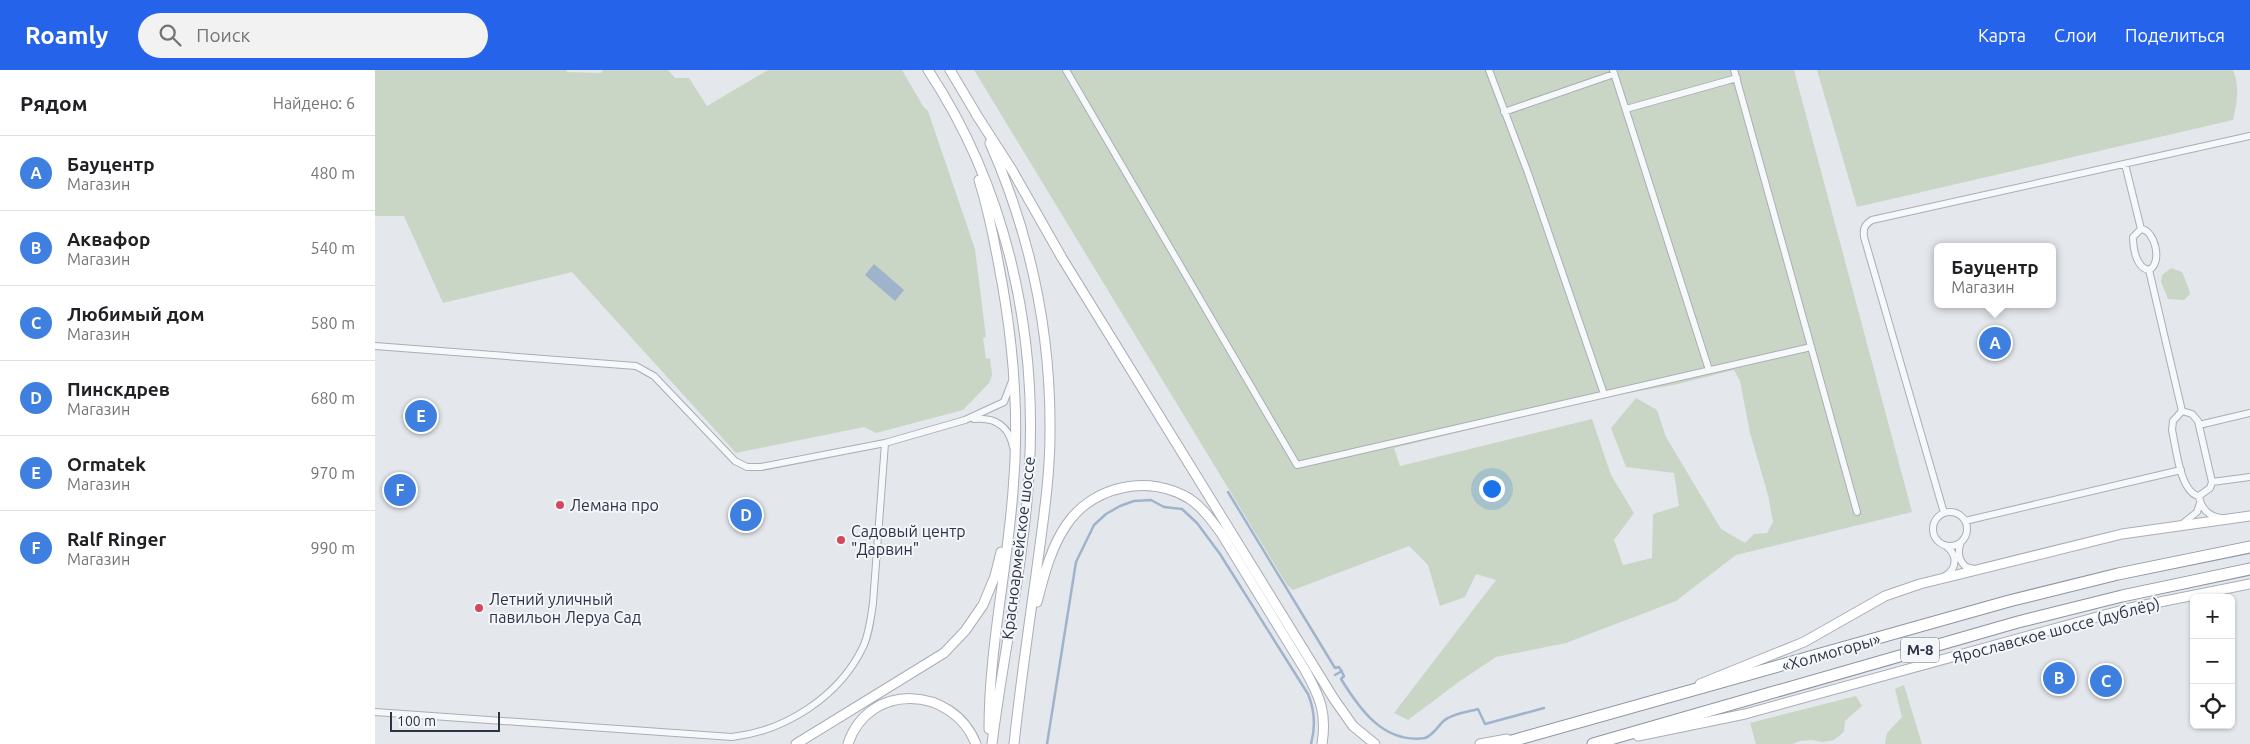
<!DOCTYPE html>
<html lang="ru">
<head>
<meta charset="utf-8">
<style>
	:root { --surface:#fff; --page:#f2f2f2; --text:#202124; --muted:#757577; --line:#e0e0e0; --accent:#2563eb }
	body { margin:0; font-family:Ubuntu,sans-serif; background:var(--page); color:var(--text) }
	.controls { position:absolute; right:15px; bottom:15px; display:grid; overflow:hidden; border-radius:8px; box-shadow:0 1px 4px #0004 }
	.controls button { width:45px; height:45px; display:grid; place-items:center; padding:0; border:0; border-bottom:1px solid var(--line); background:var(--surface); color:var(--text); font:25px sans-serif }
	.scale { position:absolute; left:15px; bottom:12px; width:110px; box-sizing:border-box; padding-left:5px; border:2px solid #2b3445; border-top:0; font-size:14px; line-height:18px; white-space:nowrap; color:#2b3445; -webkit-text-stroke:4px #f4f6f9; paint-order:stroke }
	.you { position:absolute; left:1116px; top:418px; width:18px; height:18px; margin:-12px; border:4px solid #fff; border-radius:50%; background:#1a73e8; box-shadow:0 0 0 8px #1a73e833 }
	.badge { display:grid; place-items:center; width:32px; height:32px; border-radius:50%; background:var(--accent); color:#fff; font-size:16px; font-weight:700 }
	.pin { position:absolute; translate:-50% -50%; border:2px solid #fff; box-shadow:0 1px 5px #0006 }
	.popup { position:absolute; left:1559px; top:173px; width:122px; height:65px; box-sizing:border-box; display:grid; place-content:center; border-radius:8px; background:var(--surface); filter:drop-shadow(0 1px 4px #0005); font-size:16px; white-space:nowrap; color:var(--muted) }
	.popup b { font-size:19px; color:var(--text) }
	.popup::after { content:''; position:absolute; left:50%; top:100%; margin-left:-10px; border:10px solid transparent; border-top-color:var(--surface) }
	.list { margin:0; padding:0; list-style:none }
	h2 { display:flex; justify-content:space-between; align-items:center; height:65px; margin:0; padding:0 20px; font-size:21px }
	h2 small { font-size:16px; font-weight:400; color:var(--muted) }
	.list li { display:grid; grid-template-columns:32px 1fr auto; gap:15px; align-items:center; box-sizing:border-box; height:75px; padding:0 20px; border-top:1px solid var(--line) }
	.list b { display:block; font-size:19px; white-space:nowrap }
	.list p { margin:0; font-size:16px; white-space:nowrap; color:var(--muted) }
	.list em { font-size:16px; font-style:normal; color:var(--muted) }
	.icon { flex:none; width:28px; height:28px; fill:none; stroke:currentColor; stroke-width:2; stroke-linecap:round; stroke-linejoin:round }
	.map { position:relative; flex:none; width:1875px; height:674px; overflow:hidden }
	header { display:flex; align-items:center; gap:30px; box-sizing:border-box; height:70px; padding:0 25px; background:var(--accent); color:#fff }
	header strong { font-size:24px }
	nav { display:flex; gap:28px; margin-inline-start:auto; font-size:18px }
	.search { width:350px; height:45px; background:var(--page); display:flex; align-items:center; gap:12px; box-sizing:border-box; padding:0 18px; border-radius:28px; color:var(--muted); font-size:19px }
	main { display:flex }
	aside { flex:1; background:var(--surface) }
	.map>svg:first-child { display:block }
	.green { fill:#c9d6c5; fill-rule:evenodd }
	.water { fill:#9fb4cc }
	.lines { fill:none; stroke-linecap:round; stroke-linejoin:round }
	.stream { stroke:#9fb4cc; stroke-width:2.5 }
	.street-casing { stroke:#a9aeb7; stroke-width:8 }
	.secondary-casing { stroke:#a9aeb7; stroke-width:11 }
	.highway-casing { stroke:#8b94a3; stroke-width:13 }
	.street { stroke:#f7f8fa; stroke-width:6 }
	.secondary { stroke:#fff; stroke-width:9 }
	.highway { stroke:#fff; stroke-width:11 }
	.poi-dot { fill:#d1495b; stroke:#f4f6f9; stroke-width:2 }
	.labels { text-anchor:middle; stroke-width:4; stroke-linejoin:round; paint-order:stroke }
	.shield { fill:#f4f6f9; stroke:#676e7b; stroke-width:1 }
	.shield-label { font-size:15px; font-weight:bold; fill:#2b3445 }
	.poi-label { font-size:16px; fill:#2b3445; stroke:#f4f6f9; text-anchor:start }
	.street-label { font-size:16px; fill:#2b3445; stroke:#f4f6f9 }
</style>
</head>
<body>
<header>
<strong>Roamly</strong>
<div class="search"><svg class="icon" aria-label="search" viewBox="0 0 24 24"><circle cx="10" cy="10" r="6"/><path d="M15 15l6 6"/></svg>Поиск</div>
<nav><a>Карта</a><a>Слои</a><a>Поделиться</a></nav>
</header>
<main>
<aside>
<h2>Рядом<small>Найдено: 6</small></h2>
<ul class="list">
<li><span class="badge" style="background:#3f7fe0">A</span><div><b>Бауцентр</b><p>Магазин</p></div><em>480 m</em></li>
<li><span class="badge" style="background:#3f7fe0">B</span><div><b>Аквафор</b><p>Магазин</p></div><em>540 m</em></li>
<li><span class="badge" style="background:#3f7fe0">C</span><div><b>Любимый дом</b><p>Магазин</p></div><em>580 m</em></li>
<li><span class="badge" style="background:#3f7fe0">D</span><div><b>Пинскдрев</b><p>Магазин</p></div><em>680 m</em></li>
<li><span class="badge" style="background:#3f7fe0">E</span><div><b>Ormatek</b><p>Магазин</p></div><em>970 m</em></li>
<li><span class="badge" style="background:#3f7fe0">F</span><div><b>Ralf Ringer</b><p>Магазин</p></div><em>990 m</em></li>
</ul>
</aside>
<div class="map">
<svg width="1875" height="674" viewBox="0 0 1875 674">
	<rect width="100%" height="100%" fill="#e4e7ec"/>
	<path class="green" d="M0 0H191L192 2 226 3 228 0H293L300 8H314L332 36 393 0H527L548 36 553 41 600 179 611 267 608 268 611 289 615 288 617 305 614 313 588 340 501 363 489 357 361 383 197 202 68 233 29 146H0Z
		M599 0H1419L1537 442 1361 485 1301 531 1191 573 1121 587 1085 611 1033 650 1019 643 1121 510 1101 504 1090 527 1065 536 1053 495 1034 476 918 520 912 515ZM1359 300 1365 311 1375 363 1393 425 1398 452 1392 463 1379 464 1370 473 1346 459 1291 367 1282 340 1261 328 1236 358 1251 397 1299 403 1304 436 1278 444 1277 488 1248 495 1239 470 1259 443 1236 405 1217 349 1025 396 1019 378 1226 328 1303 314Z
		M1442 0H1858C1865 16 1862 33 1858 50L1482 137Z
		M1796 198 1807 202C1809 206 1815 221 1815 224L1809 230 1793 229 1786 212 1787 205Z
		M1529 615 1547 674H1510L1512 663 1527 647 1520 619Z
		M1481 626 1487 636 1470 651 1469 662 1459 670 1448 672 1436 670 1425 671 1417 674H1381L1375 653Z"/>
	<path class="water" d="M499 194 529 220 520 231 490 205Z"/>
	<g class="lines">
		<path class="stream" d="M853 422 960 598 964 597 969 606 966 609C984 638 1008 674 1050 668 1061 664 1064 652 1073 648 1082 643 1093 642 1103 639L1110 654 1169 638
			M960 605 967 601
			M672 674 701 492 719 455 731 444 745 436 759 431 776 430 789 437 807 439 822 453 845 484 933 624C940 641 941 656 936 674"/>
		<defs>
			<path id="street" d="M691 0 922 395 1436 277
				M1114 0 1153 103 1229 324
				M1238 0 1334 300
				M1359 0 1482 442
				M1251 39 1362 8
				M1129 42 1239 4
				M1750 94 1766 159
				M1766 159C1780 160 1788 193 1774 200 1761 198 1758 178 1758 167Z
				M1774 200 1807 341
				M0 276 261 296 279 306 360 391 372 397H386L510 373 590 350 629 332 637 311
				M1807 341 1817 344 1823 351 1837 412 1835 418 1824 426C1805 423 1801 377 1797 360L1798 351Z
				M599 349C620 347 634 356 638 377
				M1824 355 1875 343
				M1837 412 1875 407
				M1824 426C1826 439 1833 446 1846 448
				M1558 459a17 17 0 1 1 34 0a17 17 0 1 1-34 0Z
				M1569 443 1489 167C1488 159 1489 155 1497 150L1875 66
				M1590 451 1806 400
				M1807 454 1822 442 1825 433
				M1586 472C1582 482 1583 490 1591 497L1599 499
				M1570 506C1582 499 1583 485 1571 476
				M0 642 357 667C410 661 464 627 488 577 494 564 496 548 498 533L510 373"/>
			<path id="secondary" d="M553 0C632 119 663 263 654 404 649 494 628 584 617 674
				M575 0 603 47
				M601 44 637 100 687 188 959 629 978 656 1000 674
				M615 73C655 164 676 263 675 363 675 410 667 458 661 505 653 561 645 618 639 674
				M604 110C612 136 618 164 623 191 638 267 645 344 638 421 632 501 614 579 614 659
				M662 532C669 505 676 477 692 454 719 415 775 404 815 429 828 438 837 451 846 463L930 600C945 627 952 643 947 674
				M1325 614 1429 572 1510 526 1545 514 1747 464 1875 446
				M1263 666 1370 644 1755 538 1875 514
				M421 674 569 583 590 561 608 535 620 506 626 482
				M473 674C493 612 578 615 601 674
				M1105 674 1132 669"/>
			<path id="highway" d="M1126 674 1634 531 1743 504 1875 477
				M1218 674 1643 552 1747 526 1875 499"/>
		</defs>
		<use href="#street" class="street-casing"/>
		<use href="#secondary" class="secondary-casing"/>
		<use href="#highway" class="highway-casing"/>
		<use href="#street" class="street"/>
		<use href="#secondary" class="secondary"/>
		<use href="#highway" class="highway"/>
	</g>
	<g class="poi-dot">
		<circle cx="185" cy="435" r="5"/>
		<circle cx="466" cy="470" r="5"/>
		<circle cx="104" cy="538" r="5"/>
	</g>
	<g class="labels">
		<rect class="shield" x="1526" y="567.5" width="38" height="25" rx="4"/>
		<g class="shield-label">
			<text x="1545" y="585">М-8</text>
		</g>
		<g class="poi-label">
			<text x="195" y="441">Лемана про</text>
			<text x="476" y="467">Садовый центр<tspan x="476" dy="18">"Дарвин"</tspan></text>
			<text x="114" y="535">Летний уличный<tspan x="114" dy="18">павильон Леруа Сад</tspan></text>
		</g>
		<g class="street-label">
			<text transform="translate(643 478) rotate(-83)" y="6">Красноармейское шоссе</text>
			<text transform="translate(1681 560) rotate(-15)" y="6">Ярославское шоссе (дублёр)</text>
			<text transform="translate(1456 582) rotate(-16)" y="6">«Холмогоры»</text>
		</g>
	</g>
</svg>
<div class="controls">
<button>+</button>
<button>−</button>
<button><svg class="icon" aria-label="locate" viewBox="0 0 24 24"><circle cx="12" cy="12" r="6"/><path d="M12 2v4M12 18v4M2 12h4M18 12h4"/></svg></button>
</div>
<div class="scale">100 m</div>
<div class="you"></div>
<div class="pin badge" style="left:1620px;top:273px;background:#3f7fe0">A</div>
<div class="popup"><b>Бауцентр</b>Магазин</div>
<div class="pin badge" style="left:1684px;top:608px;background:#3f7fe0">B</div>
<div class="pin badge" style="left:1731px;top:611px;background:#3f7fe0">C</div>
<div class="pin badge" style="left:371px;top:445px;background:#3f7fe0">D</div>
<div class="pin badge" style="left:46px;top:346px;background:#3f7fe0">E</div>
<div class="pin badge" style="left:25px;top:420px;background:#3f7fe0">F</div>
</div>
</main>
</body>
</html>
